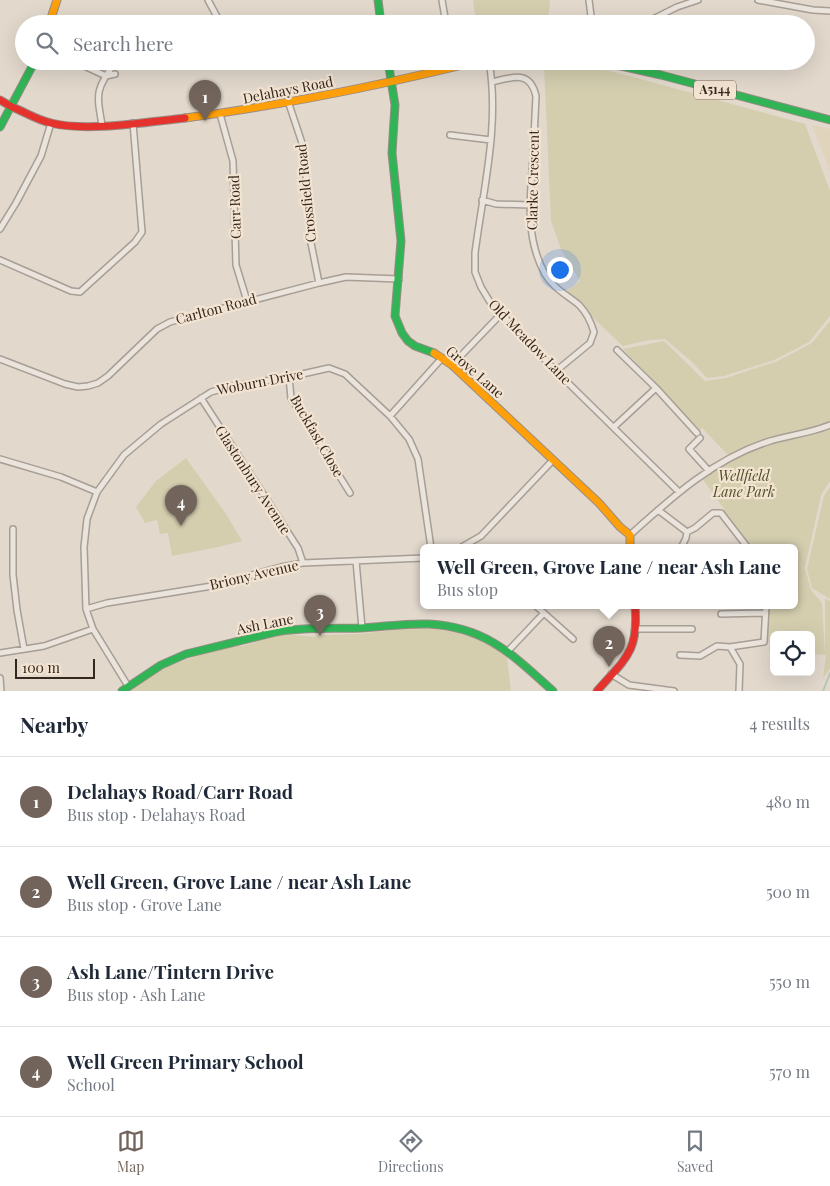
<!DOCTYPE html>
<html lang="en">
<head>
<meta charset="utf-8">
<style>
	:root { --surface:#fff; --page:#f6f6f7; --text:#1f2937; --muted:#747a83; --line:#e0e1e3; --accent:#72645b }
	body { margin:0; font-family:"Playfair Display",serif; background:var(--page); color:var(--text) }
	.controls { position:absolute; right:15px; bottom:15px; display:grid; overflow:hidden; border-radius:8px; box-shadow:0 5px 20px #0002 }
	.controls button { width:45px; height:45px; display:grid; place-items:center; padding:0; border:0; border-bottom:1px solid var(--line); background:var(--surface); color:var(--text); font:25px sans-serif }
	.scale { position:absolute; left:15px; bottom:12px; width:80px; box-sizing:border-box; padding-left:5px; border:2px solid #35261e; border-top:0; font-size:14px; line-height:18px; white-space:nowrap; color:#35261e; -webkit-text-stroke:4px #f3e4d2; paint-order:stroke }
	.you { position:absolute; left:559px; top:269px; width:18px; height:18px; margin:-12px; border:4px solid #fff; border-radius:50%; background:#1a73e8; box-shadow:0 0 0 8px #1a73e833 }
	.badge { display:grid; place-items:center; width:32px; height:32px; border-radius:50%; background:var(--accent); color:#fff; font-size:16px; font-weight:700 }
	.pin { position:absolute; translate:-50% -41px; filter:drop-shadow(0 1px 2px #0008) }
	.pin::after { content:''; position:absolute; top:26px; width:18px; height:15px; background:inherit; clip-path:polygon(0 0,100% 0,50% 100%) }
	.popup { position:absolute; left:420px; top:544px; width:378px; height:65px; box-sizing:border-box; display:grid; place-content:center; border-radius:8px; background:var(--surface); filter:drop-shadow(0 1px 4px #0005); font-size:16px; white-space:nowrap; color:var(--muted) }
	.popup b { font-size:19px; color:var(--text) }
	.popup::after { content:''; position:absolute; left:50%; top:100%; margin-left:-10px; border:10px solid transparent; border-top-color:var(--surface) }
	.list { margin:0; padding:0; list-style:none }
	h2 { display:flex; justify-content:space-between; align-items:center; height:65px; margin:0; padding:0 20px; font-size:21px }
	h2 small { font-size:16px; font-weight:400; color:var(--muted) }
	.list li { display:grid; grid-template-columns:32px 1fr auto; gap:15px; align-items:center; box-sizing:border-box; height:90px; padding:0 20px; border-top:1px solid var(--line) }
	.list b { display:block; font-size:19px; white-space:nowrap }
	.list p { margin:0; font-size:16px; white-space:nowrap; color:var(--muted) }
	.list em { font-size:16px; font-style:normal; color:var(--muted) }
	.icon { flex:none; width:28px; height:28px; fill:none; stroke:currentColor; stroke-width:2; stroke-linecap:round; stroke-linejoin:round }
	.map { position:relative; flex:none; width:830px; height:691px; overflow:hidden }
	.search { position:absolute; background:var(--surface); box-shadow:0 5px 20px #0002; left:15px; right:15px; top:15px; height:55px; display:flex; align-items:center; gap:12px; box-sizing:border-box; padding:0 18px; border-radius:28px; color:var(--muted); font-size:19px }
	.sheet { height:425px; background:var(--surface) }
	nav { display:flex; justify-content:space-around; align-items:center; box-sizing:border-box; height:70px; border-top:1px solid var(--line); background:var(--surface); font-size:14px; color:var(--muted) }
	nav a { display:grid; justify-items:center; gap:2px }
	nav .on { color:var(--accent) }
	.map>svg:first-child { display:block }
	.farmland { fill:#e1d4bd }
	.green { fill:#d4ceaf }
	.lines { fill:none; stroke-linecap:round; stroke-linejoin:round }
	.stream { stroke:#b7c6ba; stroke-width:2 }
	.street-casing { stroke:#a79e95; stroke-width:8 }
	.fast-casing { stroke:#978d85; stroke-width:9 }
	.slow-casing { stroke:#978d85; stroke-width:9 }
	.jam-casing { stroke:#978d85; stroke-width:9 }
	.street { stroke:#eae4dd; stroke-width:5 }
	.fast { stroke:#30b455; stroke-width:7 }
	.slow { stroke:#ff9f0a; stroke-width:7 }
	.jam { stroke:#e5322d; stroke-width:7 }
	.labels { text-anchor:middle; stroke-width:4.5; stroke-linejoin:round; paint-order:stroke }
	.shield { fill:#f3e4d2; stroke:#6e5f54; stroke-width:1 }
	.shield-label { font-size:12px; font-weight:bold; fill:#35261e }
	.street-label { font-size:14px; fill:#35261e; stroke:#f3e4d2 }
	.park-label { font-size:14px; font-style:italic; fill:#4c5026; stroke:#f3e4d2 }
</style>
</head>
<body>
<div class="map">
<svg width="830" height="691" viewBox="0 0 830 691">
	<rect width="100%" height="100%" fill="#e2d8cc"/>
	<path class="farmland" d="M813 125 830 129V171L812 125Z"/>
	<path class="green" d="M473 0H550L548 24H476Z
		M544 66 596 67 805 124 830 191V316L809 342 774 360 724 376 707 378 691 361 665 339 649 340 623 346 590 315 580 301 566 292 580 281 561 249 551 221Z
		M830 321V422L729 456 702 428 700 430 623 349 664 341 705 381 726 378 778 361 812 343Z
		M830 425V481L821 495 805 568 811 590 822 603 825 654V598L830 601V669L823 678 826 655 811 654V635H774V652L769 651V642H764L767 606H794V548H748L724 515V509L701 477 709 471 770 441Z
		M186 458 226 514 242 541 218 547 172 556 168 533 160 534 157 520 145 523 136 507 156 481Z
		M830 487V599L812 588 807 569 824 496Z
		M421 627C453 629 483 637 507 658L511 691H128C140 683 151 674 164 668 177 662 231 644 243 646L276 635 285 634 316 637 317 635 359 634Z"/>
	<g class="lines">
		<path class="stream" d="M823 691 830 673"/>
		<defs>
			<path id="street" d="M208 0 221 24
				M442 0 446 24
				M589 0 592 24
				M758 0 813 10 830 11
				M370 24 381 21
				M643 24 677 7 698 0
				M489 61C500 125 483 190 475 253V272L481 287 490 302 556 371 679 492
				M80 64 106 76 115 74
				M492 82C513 77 530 70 536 96 535 117 534 137 533 158 530 198 525 238 545 274 553 288 567 295 579 305 587 313 591 322 594 332L590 343 556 371
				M289 104 304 149 311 243 319 283
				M220 114 233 161 236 265 247 301
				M102 125C96 91 96 90 116 61
				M450 135 491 140
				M482 200 496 204 530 205
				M0 229 16 203 41 156 51 123
				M0 260 71 291 80 292 135 242 142 232 133 123
				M617 350 656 388 697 433
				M0 359 65 384 78 387 88 386 98 383 108 376 157 329 170 322 319 283 346 277 399 279
				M452 365 502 313
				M289 377 291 398 350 493
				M201 398 298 548 303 563
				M390 416 442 358
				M614 427 656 388
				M700 438 689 449 709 471
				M0 459 61 477 97 492
				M658 510 687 532 695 528 713 513H721L748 548
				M13 529V575L17 610 24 649
				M630 535C672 497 715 458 770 441 790 435 811 433 830 425
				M460 548 481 536 553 460
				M681 548 686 538 687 532
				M356 561 362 628
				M536 606 573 639
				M86 609 107 603 212 586 281 567 303 563 424 558
				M721 614 766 613
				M636 629H692
				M730 647 740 664 739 691
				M508 651 544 613
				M0 653 44 646 93 629
				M680 655 700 656 717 646 730 647 764 642 766 606
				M611 674 629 685 674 691
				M0 678 1 691
				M128 686 93 629 86 609 84 547 87 519 97 492 124 455 161 424 211 392 229 387 289 377 329 368 345 374 390 416 409 439 418 459 431 548"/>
			<path id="fast" d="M378 0 381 24
				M388 61 395 105 392 153 401 241 395 316 402 333 408 341 415 346 434 353
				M599 61 661 75 830 120
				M0 127 35 61
				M122 691 161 665 186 654 276 632C303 627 332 629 360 628 383 627 405 623 429 624 486 627 513 655 553 691"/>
			<path id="slow" d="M49 24 57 0
				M185 118C284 105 382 85 479 61
				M434 353 452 365 599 503 620 527 630 535V548"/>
			<path id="jam" d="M0 100 12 107
				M12 107C25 112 37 120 51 123 87 132 147 122 185 118
				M597 691C625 659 639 652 635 606"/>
		</defs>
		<use href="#street" class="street-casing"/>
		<use href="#fast" class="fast-casing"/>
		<use href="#slow" class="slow-casing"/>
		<use href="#jam" class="jam-casing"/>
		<use href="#street" class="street"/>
		<use href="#fast" class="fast"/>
		<use href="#slow" class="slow"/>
		<use href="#jam" class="jam"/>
	</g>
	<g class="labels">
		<rect class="shield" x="694" y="80.5" width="42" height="19" rx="4"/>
		<g class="shield-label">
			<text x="715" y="94">A5144</text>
		</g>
		<g class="street-label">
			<text transform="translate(288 90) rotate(-11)" y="5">Delahays Road</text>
			<text transform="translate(533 180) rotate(-89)" y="5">Clarke Crescent</text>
			<text transform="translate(306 193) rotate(-96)" y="5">Crossfield Road</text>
			<text transform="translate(235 207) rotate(-92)" y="5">Carr Road</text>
			<text transform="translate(216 309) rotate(-15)" y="5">Carlton Road</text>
			<text transform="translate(530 342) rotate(46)" y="5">Old Meadow Lane</text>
			<text transform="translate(475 372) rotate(41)" y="5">Grove Lane</text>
			<text transform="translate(260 382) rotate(-11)" y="5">Woburn Drive</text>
			<text transform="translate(317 436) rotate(60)" y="5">Buckfast Close</text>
			<text transform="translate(253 480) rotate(57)" y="5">Glastonbury Avenue</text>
			<text transform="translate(254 575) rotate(-13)" y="5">Briony Avenue</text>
			<text transform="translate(265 624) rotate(-11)" y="5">Ash Lane</text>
		</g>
		<g class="park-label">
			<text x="744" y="481">Wellfield<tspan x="744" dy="16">Lane Park</tspan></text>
		</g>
	</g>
</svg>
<div class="controls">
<button><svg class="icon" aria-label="locate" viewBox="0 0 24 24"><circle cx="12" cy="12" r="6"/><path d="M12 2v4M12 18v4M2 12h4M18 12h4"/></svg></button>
</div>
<div class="scale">100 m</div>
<div class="you"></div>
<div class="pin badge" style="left:205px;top:121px">1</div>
<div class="pin badge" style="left:609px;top:667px">2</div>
<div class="popup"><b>Well Green, Grove Lane / near Ash Lane</b>Bus stop</div>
<div class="pin badge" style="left:320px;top:636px">3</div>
<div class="pin badge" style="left:181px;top:526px">4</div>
<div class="search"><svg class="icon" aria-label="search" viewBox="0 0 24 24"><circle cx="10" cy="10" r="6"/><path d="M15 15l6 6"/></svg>Search here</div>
</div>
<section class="sheet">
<h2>Nearby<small>4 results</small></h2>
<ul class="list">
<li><span class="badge">1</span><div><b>Delahays Road/Carr Road</b><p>Bus stop · Delahays Road</p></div><em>480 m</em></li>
<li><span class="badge">2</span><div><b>Well Green, Grove Lane / near Ash Lane</b><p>Bus stop · Grove Lane</p></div><em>500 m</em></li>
<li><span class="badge">3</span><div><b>Ash Lane/Tintern Drive</b><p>Bus stop · Ash Lane</p></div><em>550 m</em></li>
<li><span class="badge">4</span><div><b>Well Green Primary School</b><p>School</p></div><em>570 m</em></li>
</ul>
</section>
<nav>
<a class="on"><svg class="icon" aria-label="map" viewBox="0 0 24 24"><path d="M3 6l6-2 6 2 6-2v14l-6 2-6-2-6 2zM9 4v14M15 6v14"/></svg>Map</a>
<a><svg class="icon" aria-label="directions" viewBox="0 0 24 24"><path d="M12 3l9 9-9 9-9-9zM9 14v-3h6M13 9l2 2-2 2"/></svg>Directions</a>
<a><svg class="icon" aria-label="saved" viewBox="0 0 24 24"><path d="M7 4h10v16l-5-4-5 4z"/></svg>Saved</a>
</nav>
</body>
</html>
